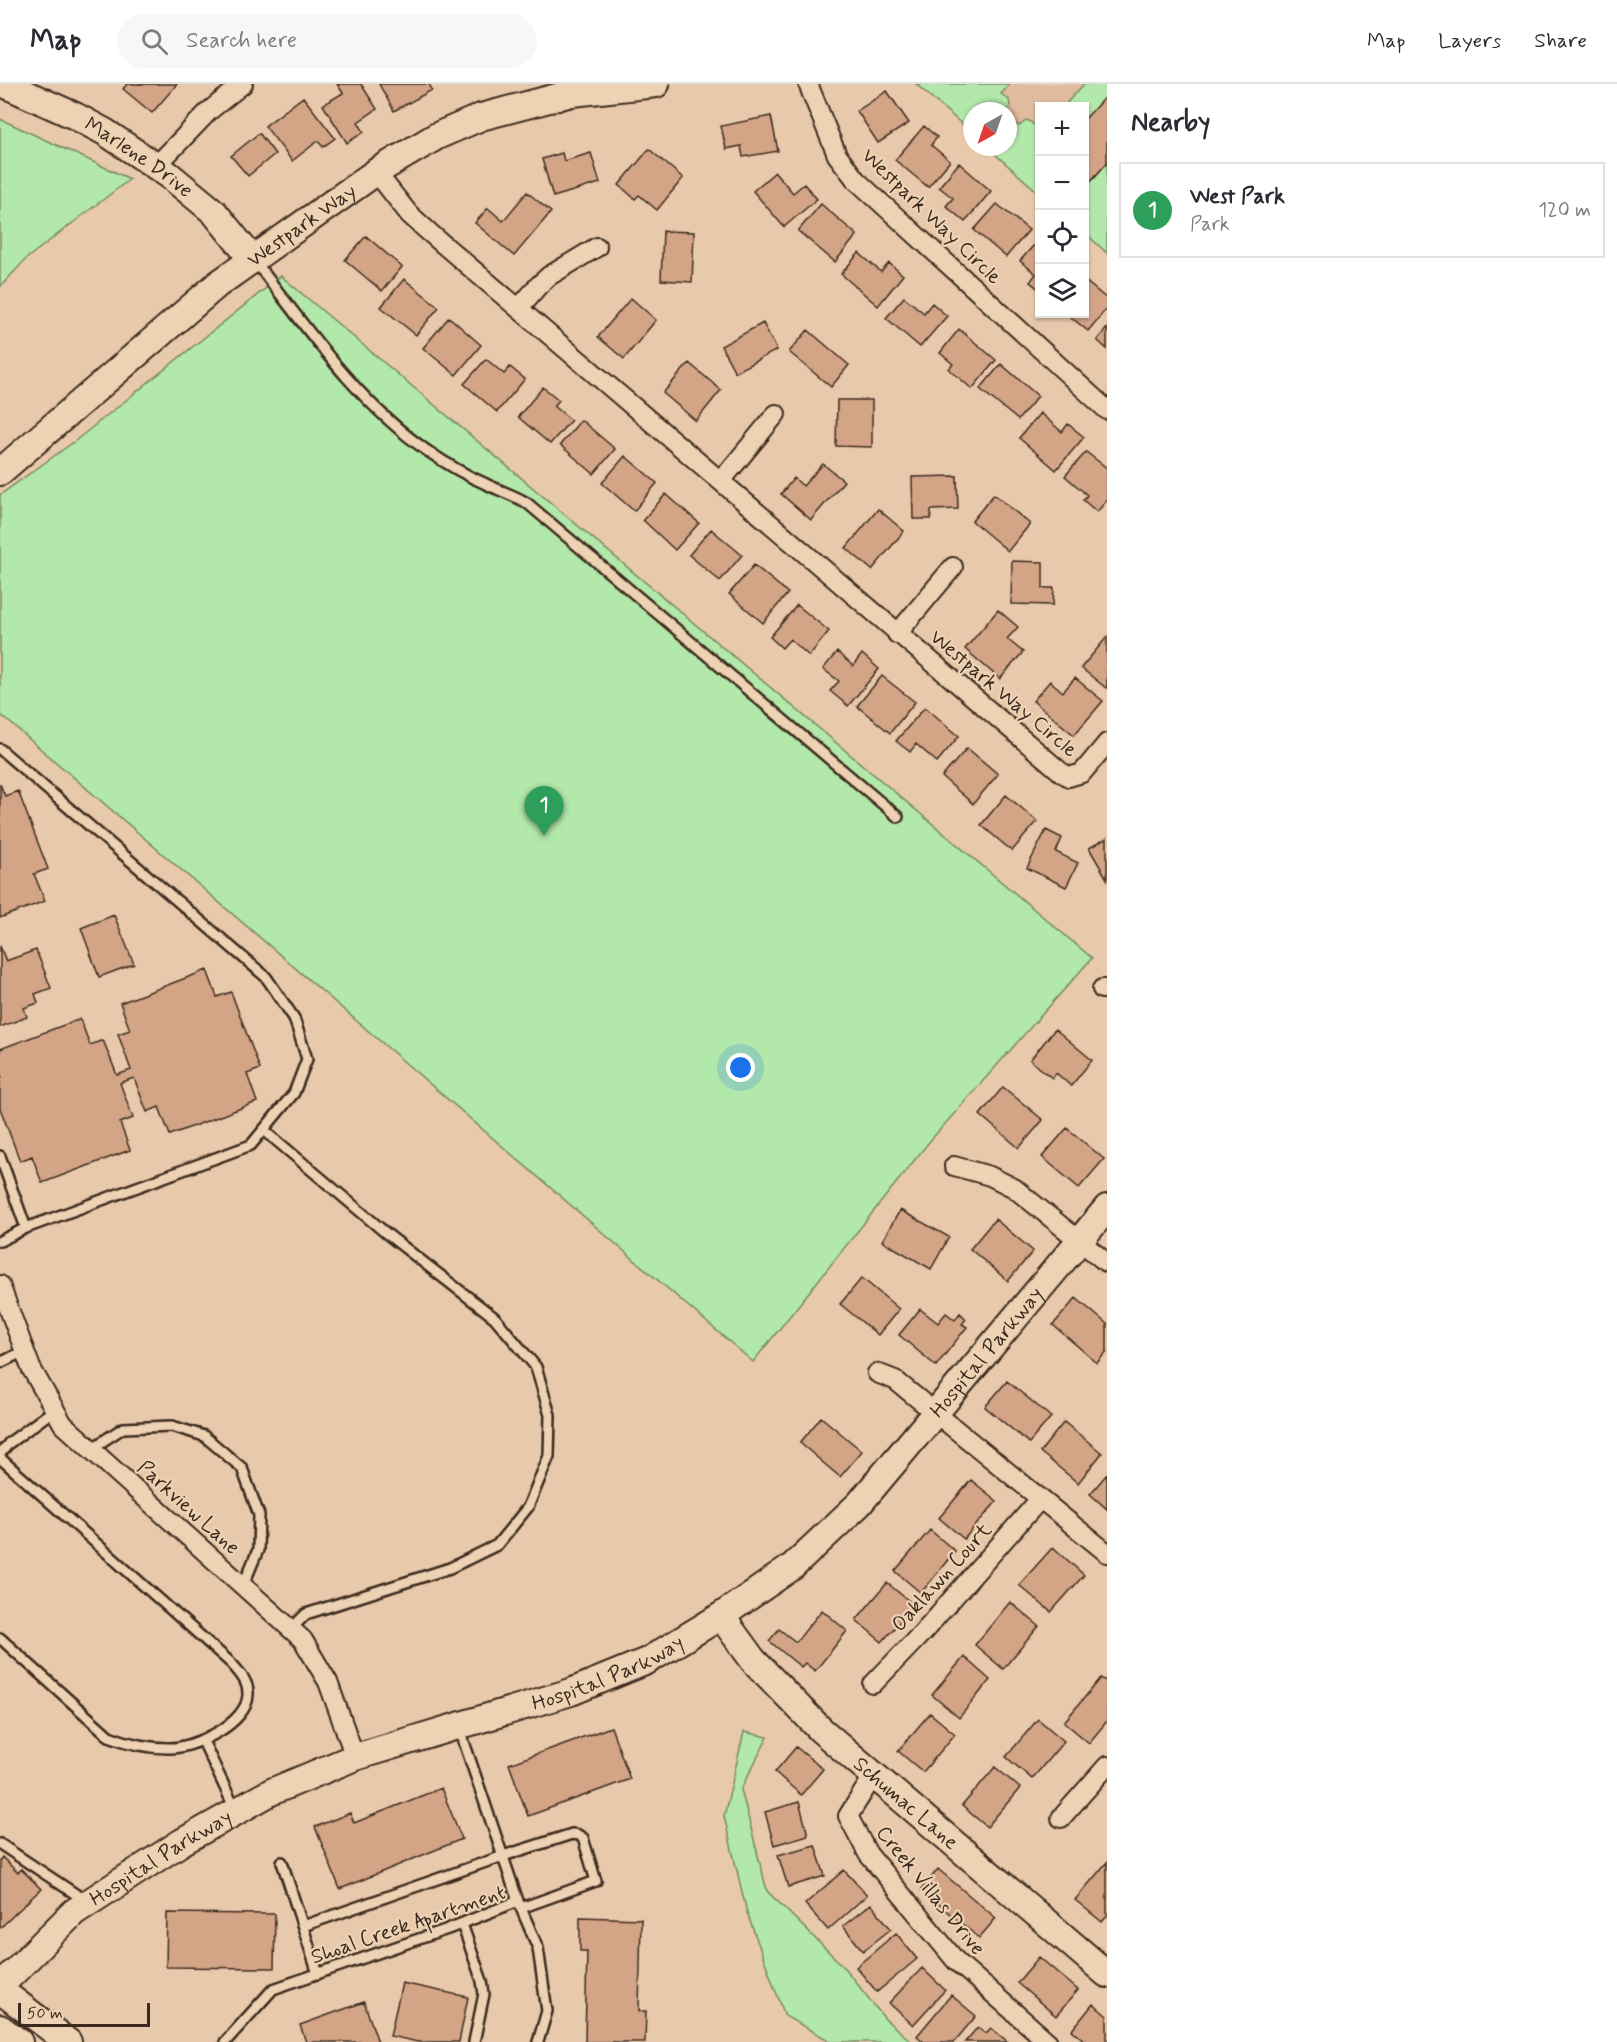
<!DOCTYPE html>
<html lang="en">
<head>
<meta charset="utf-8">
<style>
	:root { --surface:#fff; --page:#f7f7f7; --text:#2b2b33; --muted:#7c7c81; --line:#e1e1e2; --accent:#3b2a1e }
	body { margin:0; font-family:Mynerve,sans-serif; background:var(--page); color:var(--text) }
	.controls { position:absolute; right:18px; top:18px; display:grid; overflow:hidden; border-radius:0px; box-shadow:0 2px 4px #0004 }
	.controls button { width:54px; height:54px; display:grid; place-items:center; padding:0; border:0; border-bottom:2px solid var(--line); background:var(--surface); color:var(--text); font:30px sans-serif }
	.compass { position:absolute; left:963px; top:18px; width:54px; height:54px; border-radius:50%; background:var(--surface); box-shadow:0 2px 4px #0004; rotate:220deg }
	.scale { position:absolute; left:18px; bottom:15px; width:132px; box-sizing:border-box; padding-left:6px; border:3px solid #3b2a1e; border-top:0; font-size:16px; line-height:21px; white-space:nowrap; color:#3b2a1e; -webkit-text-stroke:4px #edd2b4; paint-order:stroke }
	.you { position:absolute; left:741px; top:984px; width:21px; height:21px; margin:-15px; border:4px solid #fff; border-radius:50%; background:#1a73e8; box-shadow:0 0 0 9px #1a73e833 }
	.badge { display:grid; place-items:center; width:39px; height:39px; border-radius:50%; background:var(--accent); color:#fff; font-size:20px; font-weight:700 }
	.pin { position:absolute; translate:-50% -50px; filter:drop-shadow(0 2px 3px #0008) }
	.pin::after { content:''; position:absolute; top:32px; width:21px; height:18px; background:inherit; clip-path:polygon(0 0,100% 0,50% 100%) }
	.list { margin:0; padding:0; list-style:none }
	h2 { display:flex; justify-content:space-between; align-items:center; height:78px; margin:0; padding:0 24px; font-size:26px }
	h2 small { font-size:20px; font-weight:400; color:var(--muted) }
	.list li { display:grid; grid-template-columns:39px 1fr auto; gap:18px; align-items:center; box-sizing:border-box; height:96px; margin:0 12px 12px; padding:0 12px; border:2px solid var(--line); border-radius:0px }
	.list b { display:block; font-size:22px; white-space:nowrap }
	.list p { margin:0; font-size:20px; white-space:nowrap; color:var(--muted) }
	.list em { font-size:20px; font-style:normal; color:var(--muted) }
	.icon { flex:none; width:33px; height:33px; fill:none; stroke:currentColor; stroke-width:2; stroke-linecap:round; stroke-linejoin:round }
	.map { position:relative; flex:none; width:1107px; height:1958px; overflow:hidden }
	header { display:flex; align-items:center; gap:36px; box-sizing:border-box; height:84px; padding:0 30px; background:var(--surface); border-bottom:2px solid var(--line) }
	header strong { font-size:28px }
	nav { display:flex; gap:33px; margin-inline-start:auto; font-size:21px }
	.search { width:420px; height:54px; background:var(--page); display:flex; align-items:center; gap:15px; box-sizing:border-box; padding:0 21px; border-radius:33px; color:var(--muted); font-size:22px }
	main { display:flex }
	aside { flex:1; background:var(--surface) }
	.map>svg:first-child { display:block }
	.built { fill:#e0bb9d }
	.green { fill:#b2e8aa; stroke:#768964; stroke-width:1.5 }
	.building { fill:#d4a487; stroke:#3b2a1e; stroke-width:1.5 }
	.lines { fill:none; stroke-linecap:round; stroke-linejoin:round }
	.lane-casing { stroke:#3b2a1e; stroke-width:14 }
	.street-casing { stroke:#3b2a1e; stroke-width:22 }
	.secondary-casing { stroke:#3b2a1e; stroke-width:30 }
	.lane { stroke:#edd2b4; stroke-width:9 }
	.street { stroke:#edd2b4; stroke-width:18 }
	.secondary { stroke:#edd2b4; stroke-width:26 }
	.labels { text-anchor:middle; stroke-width:4.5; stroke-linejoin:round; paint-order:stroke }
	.street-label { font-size:21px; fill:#3b2a1e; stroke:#edd2b4 }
</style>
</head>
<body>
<header>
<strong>Map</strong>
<div class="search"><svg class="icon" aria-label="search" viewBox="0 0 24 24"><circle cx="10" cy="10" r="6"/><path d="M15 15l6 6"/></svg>Search here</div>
<nav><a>Map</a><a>Layers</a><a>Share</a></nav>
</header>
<main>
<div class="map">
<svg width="1107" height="1958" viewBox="0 0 1107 1958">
	<rect width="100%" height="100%" fill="#e9c9ab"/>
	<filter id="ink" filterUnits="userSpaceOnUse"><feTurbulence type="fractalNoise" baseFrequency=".0167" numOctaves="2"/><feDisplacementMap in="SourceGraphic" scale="12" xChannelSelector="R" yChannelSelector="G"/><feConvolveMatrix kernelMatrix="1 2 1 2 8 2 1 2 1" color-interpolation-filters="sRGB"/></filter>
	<g filter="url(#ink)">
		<path class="built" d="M916 0H1107V169L1085 149 1084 22H1040L1039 109 987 63H1008V27H972V49Z"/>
		<path class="green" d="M916 0H1010L1001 10 1009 16 1010 23 1006 27H972V49Z
			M1084 0H1107V16L1103 15 1085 36 1084 22H1064Z
			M1008 32 1019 42 1027 36 1039 44V109L987 63H1008Z
			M0 35 130 95 27 174 0 203Z
			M1107 79V169L1085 149 1084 101 1087 102Z
			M281 192 1092 874 929 1058 753 1278 0 630V411L75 357Z
			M744 1648 768 1653 741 1705 767 1807 842 1881 885 1935 912 1958H832L785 1932 747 1829 724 1732Z"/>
		<path class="building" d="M127 0H177L152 29 123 5Z
			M337 0H361L377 25 358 38 364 48 347 59 323 21 343 9Z
			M379 0H429L432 6 394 27Z
			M887 7 909 39 878 59 857 27Z
			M303 13 335 54 323 63 318 57 292 77 265 42Z
			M1103 15 1107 16V79L1086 102 1084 101V36Z
			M771 32 778 67 743 73 741 62 726 65 721 42Z
			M924 42 937 53 931 61 950 77 928 103 895 76Z
			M259 49 275 70 248 92 231 72Z
			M649 65 683 94 657 126 639 111 635 115 619 101Z
			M562 69 564 77 591 69 600 99 553 113 542 75Z
			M959 79 991 107 965 138 946 122 953 114 939 103Z
			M775 88 793 109 804 100 817 115 784 143 753 107Z
			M527 108 551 128 514 172 475 139 488 124 503 137Z
			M821 120 857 151 835 178 798 147Z
			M997 120 1029 146 1006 173 974 146Z
			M663 147 694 148 692 198 661 196Z
			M366 152 402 183 382 207 345 176Z
			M1040 154V206L1030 198 1036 190 1020 177Z
			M859 169 881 188 889 179 903 191 878 222 841 190Z
			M404 195 439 223 416 251 381 223Z
			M1084 196 1107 215V224L1088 247 1067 230H1084Z
			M904 213 924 229 932 219 947 232 920 263 886 234Z
			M631 214 656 236 624 275 598 253Z
			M449 233 481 261 456 291 423 264Z
			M763 239 777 266 735 288 721 262Z
			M1107 244V265L1097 256Z
			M959 245 996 276 972 305 949 285 953 280 940 269Z
			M808 246 849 281 831 303 789 268Z
			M486 275 504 290 510 283 525 295 497 328 464 300Z
			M689 279 721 306 696 337 663 309Z
			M1001 280 1038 312 1018 336 980 305Z
			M543 303 559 316 554 322 571 336 550 360 518 333Z
			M837 316H872V363L836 362Z
			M1040 329 1062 348 1068 340 1084 353 1056 386 1019 354Z
			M581 336 615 365 594 390 560 361Z
			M1086 368 1107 384V416L1097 428 1083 416 1087 411 1065 392Z
			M625 372 657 399 634 427 602 399Z
			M823 380 844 397 811 436 781 410 794 394 803 402Z
			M957 392 958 425 931 426V435H913L912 393Z
			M666 410 699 439 675 466 643 436Z
			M994 410 1030 440 1008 467 972 437Z
			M878 425 904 447 872 486 846 464Z
			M711 445 742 471 720 497 689 471Z
			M1012 477 1043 478V504H1054L1053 521 1011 520Z
			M754 481 788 509 763 539 729 510Z
			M797 521 829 547 809 572 790 555 782 564 770 553Z
			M998 526 1018 543 1007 555 1023 568 1000 595 965 565Z
			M1107 553V603L1106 604 1081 584Z
			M837 568 853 582 862 570 879 585 848 622 830 607 839 597 823 585Z
			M882 592 915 618 890 649 857 622Z
			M1075 594 1103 617 1074 651 1033 617 1050 597 1063 608Z
			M925 623 959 652 937 678 916 660 910 668 896 657Z
			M967 664 998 690 973 720 942 693Z
			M0 700 5 712 18 707 48 785 34 790 45 817 0 834Z
			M1006 711 1037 737 1012 767 981 741Z
			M1046 746 1062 754 1056 768 1078 779 1066 803 1027 784Z
			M1107 754V795L1089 764Z
			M114 831 134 880 99 893 81 844Z
			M0 862 6 877 36 866 51 904 35 910 38 919 24 924 27 933 0 943Z
			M207 886 217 913 231 908 260 985 247 990 257 1018 170 1051 159 1023 147 1028 134 994 120 999 133 1034 120 1039 130 1066 42 1099 32 1072 20 1077 0 1024V995L2 994 0 988V965L80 935 90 961 103 956 117 991 131 986 118 950 130 946 120 919Z
			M1055 945 1092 976 1071 1002 1056 989 1052 994 1030 976Z
			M1003 1003 1043 1036 1019 1064 980 1031Z
			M1067 1044 1104 1075 1079 1104 1042 1073Z
			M900 1126 949 1153 931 1185 882 1157Z
			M995 1135 1033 1167 1008 1197 970 1165Z
			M862 1194 899 1225 878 1251 840 1220Z
			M1076 1214 1107 1240V1267L1097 1279 1053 1241Z
			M920 1225 938 1239 946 1229 955 1236 960 1229 966 1235 962 1240 967 1243 936 1282 899 1251Z
			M1007 1297 1051 1333 1029 1359 985 1323Z
			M821 1333 862 1367 840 1393 800 1359Z
			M1064 1338 1102 1369 1078 1399 1040 1368Z
			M1107 1390V1425L1090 1410Z
			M971 1396 997 1417 964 1455 939 1434Z
			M930 1446 955 1467 921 1509 895 1487Z
			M1053 1463 1084 1491 1051 1528 1019 1501Z
			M887 1499 914 1521 882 1558 856 1536Z
			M1010 1518 1039 1542 1003 1585 975 1561Z
			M822 1526 847 1547 815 1587 805 1579 801 1583 769 1557 779 1545 796 1558Z
			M964 1573 990 1596 959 1634 932 1611Z
			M1101 1594 1107 1598V1637L1089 1659 1064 1638Z
			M930 1629 955 1650 923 1688 898 1667Z
			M1038 1635 1064 1657 1032 1695 1006 1673Z
			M611 1643 630 1695 528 1732 509 1680Z
			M796 1663 823 1685 801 1711 775 1688Z
			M995 1683 1020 1704 987 1743 962 1722Z
			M441 1704 462 1755 340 1805 315 1743 350 1729 354 1739Z
			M799 1718 808 1751 774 1761 765 1728Z
			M815 1761 825 1792 788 1803 778 1771Z
			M2 1773 18 1789 21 1785 41 1805 0 1844V1776Z
			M1107 1778V1832L1102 1838 1075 1816Z
			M938 1785 996 1834 979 1854 921 1806Z
			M844 1786 867 1811 828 1846 805 1820Z
			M871 1820 891 1845 863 1867 843 1842Z
			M167 1829 275 1830 274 1884 166 1883Z
			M580 1833 641 1835 639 1927H646L645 1958H585L587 1867H580Z
			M896 1849 917 1875 877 1908 856 1883Z
			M1039 1873 1078 1906 1056 1932 1017 1899Z
			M922 1884 945 1906 913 1941 889 1919Z
			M402 1899 468 1913 459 1958H418L390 1952Z
			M951 1911 976 1932 954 1958H924L917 1952Z
			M364 1918 378 1958H306L300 1941Z
			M1093 1920 1107 1932V1958H1086L1072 1946Z
			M978 1943 986 1949 991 1944 1008 1958H965Z"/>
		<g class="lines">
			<defs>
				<path id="lane" d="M254 176C306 243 356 317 426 366 445 379 465 391 486 400 500 407 514 411 527 419L898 733
					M0 665 266 893 294 934 307 975 294 1009 251 1061 26 1144 0 1157
					M264 1046 387 1150 495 1234 536 1283 550 1331 549 1372 528 1423 497 1461 450 1484 306 1530 291 1545
					M0 1072 26 1144
					M0 1279 24 1267
					M91 1365 123 1344 172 1342 204 1352 242 1384 259 1431 258 1466 243 1502
					M0 1370 9 1359 54 1326
					M0 1374 231 1579C239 1588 249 1598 248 1611 247 1640 193 1665 168 1664 149 1664 127 1659 109 1652L0 1554
					M459 1643 518 1817
					M203 1657 235 1725
					M0 1760 86 1817
					M282 1778 318 1890
					M462 1840 482 1897 484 1910 474 1958
					M303 1842 503 1772 572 1750 578 1751 583 1754 596 1797 521 1824
					M225 1958 273 1905 448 1845 518 1817 538 1864 547 1927 538 1958"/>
				<path id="street" d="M808 0 837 71 856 96 1107 326
					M156 82 209 27 243 0
					M376 88 409 130 430 149 1061 688 1069 693 1082 689 1107 659
					M519 224 538 202 549 192 597 163
					M721 397 776 330
					M897 550 953 483
					M1102 905H1107
					M954 1082 990 1092 1014 1104 1107 1179
					M0 1201 31 1284 63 1340 303 1556 328 1598 355 1673
					M877 1289 895 1296 1107 1469
					M873 1600 923 1548 1041 1414
					M874 1691 848 1732 868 1770 956 1877 1048 1958
					M1061 1734 1107 1682"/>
				<g id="secondary">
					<path id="s1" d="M4 0 75 32 105 48 169 91 214 128 252 175"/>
					<path id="s2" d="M0 388 218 200 376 88 437 52 481 33 572 9 656 0"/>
					<path id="s3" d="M721 1532 753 1576 821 1646 1107 1890"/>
					<path id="s4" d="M0 1902 74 1828 182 1758 271 1708 355 1673 571 1608 647 1577 721 1532 792 1483 859 1420 1107 1124"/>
					<path d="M0 1906 68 1958"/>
					<path d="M0 1944 19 1958"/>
				</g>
			</defs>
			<use href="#lane" class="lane-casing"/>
			<use href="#street" class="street-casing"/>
			<use href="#secondary" class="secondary-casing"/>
			<use href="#lane" class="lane"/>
			<use href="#street" class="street"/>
			<use href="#secondary" class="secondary"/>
		</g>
	</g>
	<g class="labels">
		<g class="street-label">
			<text dy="7" stroke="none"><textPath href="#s1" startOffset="154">Marlene Drive</textPath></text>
			<text transform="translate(932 132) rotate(44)" y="7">Westpark Way Circle</text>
			<text dy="7" stroke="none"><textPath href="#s2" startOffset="390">Westpark Way</textPath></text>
			<text transform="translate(1004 609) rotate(40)" y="7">Westpark Way Circle</text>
			<text dy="7" stroke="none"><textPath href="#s4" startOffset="1197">Hospital Parkway</textPath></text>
			<text transform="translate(189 1423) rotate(42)" y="7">Parkview Lane</text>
			<text transform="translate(941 1493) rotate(-48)" y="7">Oaklawn Court</text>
			<text dy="7" stroke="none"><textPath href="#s4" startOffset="693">Hospital Parkway</textPath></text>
			<text dy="7" stroke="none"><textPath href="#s3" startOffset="264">Schumac Lane</textPath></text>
			<text dy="7" stroke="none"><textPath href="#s4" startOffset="207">Hospital Parkway</textPath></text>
			<text transform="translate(931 1806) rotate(51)" y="7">Creek Villas Drive</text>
			<text transform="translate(408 1840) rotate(-19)" y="7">Shoal Creek Apartment</text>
		</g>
	</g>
</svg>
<div class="controls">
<button>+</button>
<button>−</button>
<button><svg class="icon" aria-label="locate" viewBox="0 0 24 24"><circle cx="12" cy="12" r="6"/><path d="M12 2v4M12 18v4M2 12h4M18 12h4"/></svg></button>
<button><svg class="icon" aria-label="layers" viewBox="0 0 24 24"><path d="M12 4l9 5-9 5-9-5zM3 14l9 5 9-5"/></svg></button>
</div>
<svg class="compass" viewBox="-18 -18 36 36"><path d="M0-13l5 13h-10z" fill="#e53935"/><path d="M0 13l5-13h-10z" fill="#7c7c81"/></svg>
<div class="scale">50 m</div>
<div class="you"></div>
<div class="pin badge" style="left:544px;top:752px;background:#2e9e5b">1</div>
</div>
<aside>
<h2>Nearby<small></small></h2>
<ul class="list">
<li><span class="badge" style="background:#2e9e5b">1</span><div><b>West Park</b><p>Park</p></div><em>120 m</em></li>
</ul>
</aside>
</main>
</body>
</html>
